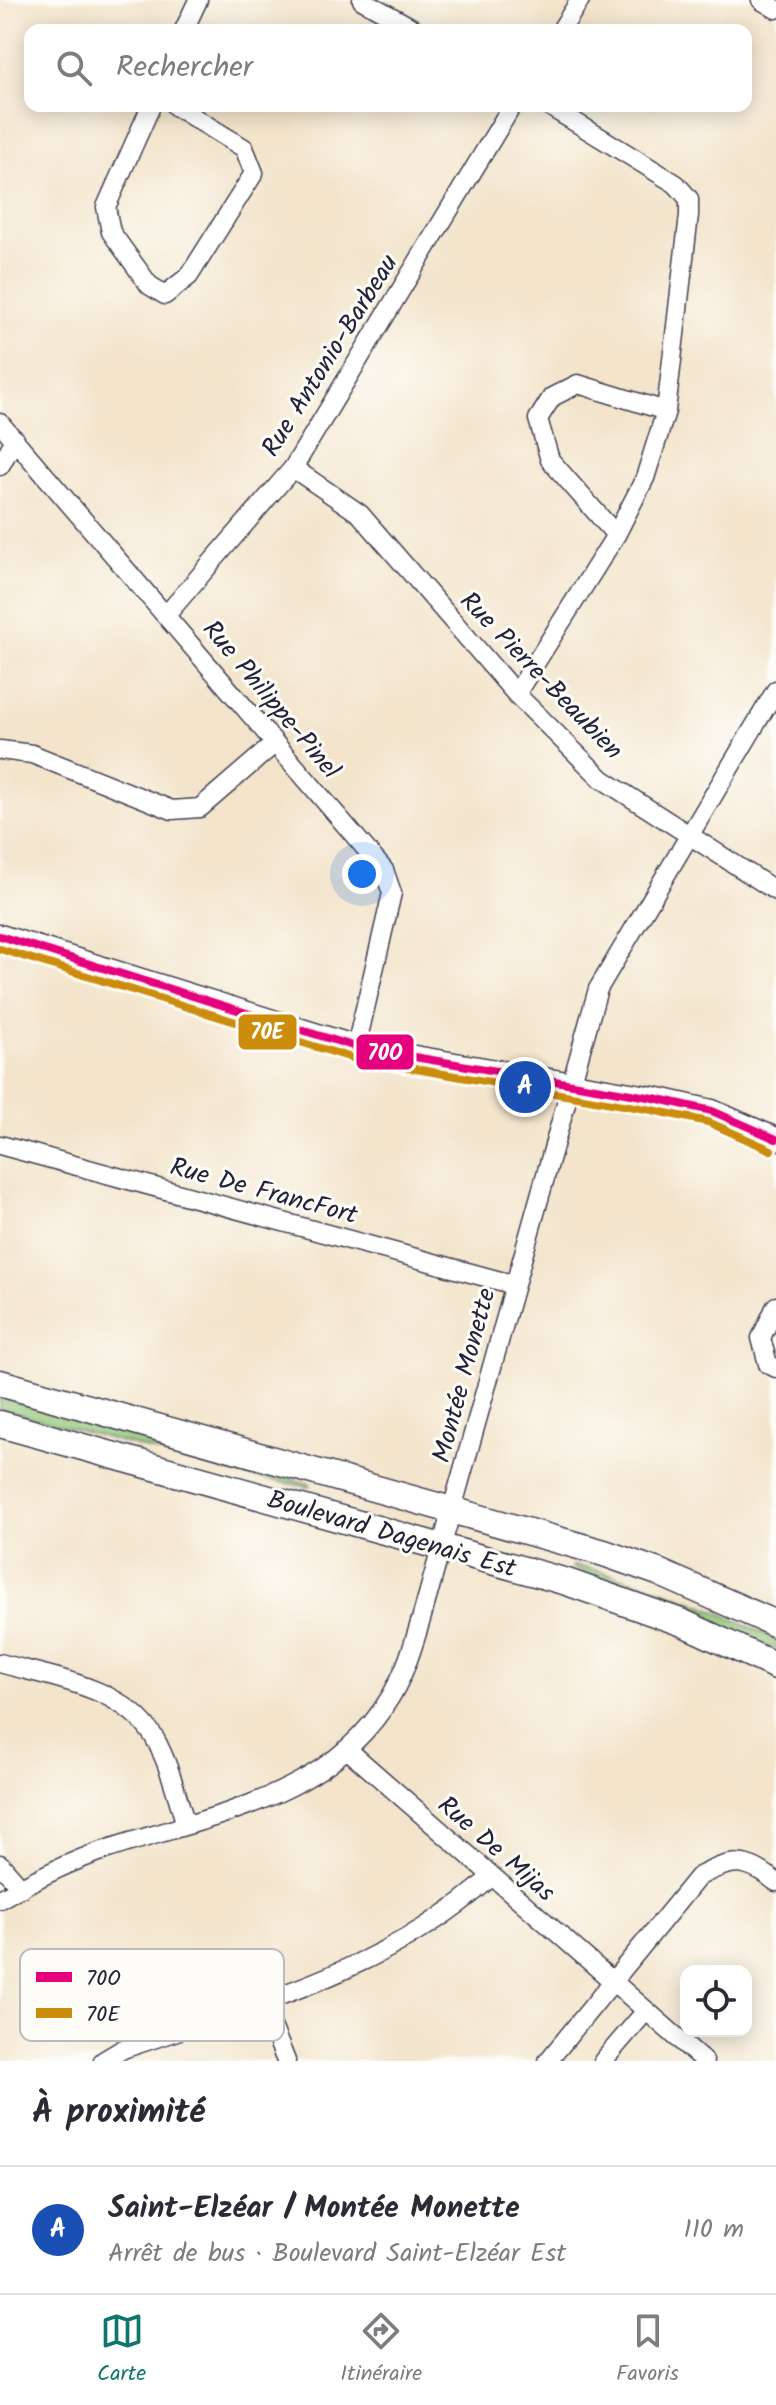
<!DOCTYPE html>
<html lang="fr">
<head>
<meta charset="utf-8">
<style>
	:root { --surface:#fff; --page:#f7f7f7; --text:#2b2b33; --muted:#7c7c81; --line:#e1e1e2; --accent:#0f766e }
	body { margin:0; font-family:Kalam,sans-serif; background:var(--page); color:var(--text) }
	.controls { position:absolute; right:24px; bottom:24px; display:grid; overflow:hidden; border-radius:16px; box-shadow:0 4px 20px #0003 }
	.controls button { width:72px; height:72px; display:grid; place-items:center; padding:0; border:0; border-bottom:2px solid var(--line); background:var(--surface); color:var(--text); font:40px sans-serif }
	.you { position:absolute; left:362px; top:874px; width:28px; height:28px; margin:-20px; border:6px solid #fff; border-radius:50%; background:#1a73e8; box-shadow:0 0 0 12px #1a73e833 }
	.badge { display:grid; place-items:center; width:52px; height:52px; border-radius:50%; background:var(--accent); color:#fff; font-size:26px; font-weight:700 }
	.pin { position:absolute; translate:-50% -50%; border:4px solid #fff; box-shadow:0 2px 8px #0006 }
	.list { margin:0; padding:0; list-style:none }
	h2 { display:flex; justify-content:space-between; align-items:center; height:104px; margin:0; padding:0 32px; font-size:34px }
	h2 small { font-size:26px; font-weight:400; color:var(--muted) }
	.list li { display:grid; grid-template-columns:52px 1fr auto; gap:24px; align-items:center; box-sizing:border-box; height:128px; padding:0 32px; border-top:2px solid var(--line) }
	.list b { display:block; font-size:30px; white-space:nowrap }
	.list p { margin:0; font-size:26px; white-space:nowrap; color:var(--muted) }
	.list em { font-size:26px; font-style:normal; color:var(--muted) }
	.icon { flex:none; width:44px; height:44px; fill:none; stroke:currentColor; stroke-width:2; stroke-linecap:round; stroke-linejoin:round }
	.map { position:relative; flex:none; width:776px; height:2061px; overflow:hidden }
	.search { position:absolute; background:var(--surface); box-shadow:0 4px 20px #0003; left:24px; right:24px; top:24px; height:88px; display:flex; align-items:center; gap:20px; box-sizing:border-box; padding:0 28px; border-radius:16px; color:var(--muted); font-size:30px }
	.sheet { height:232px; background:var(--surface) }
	nav { display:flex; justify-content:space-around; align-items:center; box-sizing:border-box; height:112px; border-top:2px solid var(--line); background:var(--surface); font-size:22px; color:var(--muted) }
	nav a { display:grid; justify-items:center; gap:4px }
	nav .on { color:var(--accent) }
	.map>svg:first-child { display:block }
	.green { fill:#90c475; stroke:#597358; stroke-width:2 }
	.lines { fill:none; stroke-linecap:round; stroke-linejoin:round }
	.minor-casing { stroke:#413f51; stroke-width:21 }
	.tertiary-casing { stroke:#413f51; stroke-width:25 }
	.secondary-casing { stroke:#413f51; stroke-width:29 }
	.minor { stroke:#fff; stroke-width:18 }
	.tertiary { stroke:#fff; stroke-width:22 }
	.secondary { stroke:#fff; stroke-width:26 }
	.bus-1-casing { stroke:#fdfcf7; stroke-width:14 }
	.bus-2-casing { stroke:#fdfcf7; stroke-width:14 }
	.bus-1 { stroke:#e5007d; stroke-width:8 }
	.bus-2 { stroke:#cc8c0c; stroke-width:8 }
	.labels { text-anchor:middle; stroke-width:6; stroke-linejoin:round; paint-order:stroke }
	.street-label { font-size:26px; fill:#22223b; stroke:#fdfcf7 }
	.key { fill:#fdfcf7; stroke:#bbbbbf; stroke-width:2 }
	.key-label { font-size:22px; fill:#22223b }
	.line-badge { stroke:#fdfcf7; stroke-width:3 }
	.badge-label { font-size:22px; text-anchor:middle; font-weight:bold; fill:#fff }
</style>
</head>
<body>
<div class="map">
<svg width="776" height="2061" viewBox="0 0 776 2061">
	<rect width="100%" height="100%" fill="#fdfcf7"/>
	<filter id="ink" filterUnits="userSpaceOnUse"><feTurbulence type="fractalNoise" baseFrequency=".0125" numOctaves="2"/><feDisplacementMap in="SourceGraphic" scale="16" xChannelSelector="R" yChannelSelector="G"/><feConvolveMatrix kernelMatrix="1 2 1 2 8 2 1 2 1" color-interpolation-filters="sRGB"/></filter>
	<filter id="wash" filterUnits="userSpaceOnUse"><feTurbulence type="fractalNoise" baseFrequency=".006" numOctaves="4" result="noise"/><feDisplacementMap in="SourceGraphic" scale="32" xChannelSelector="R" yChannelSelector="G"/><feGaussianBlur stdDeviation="1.8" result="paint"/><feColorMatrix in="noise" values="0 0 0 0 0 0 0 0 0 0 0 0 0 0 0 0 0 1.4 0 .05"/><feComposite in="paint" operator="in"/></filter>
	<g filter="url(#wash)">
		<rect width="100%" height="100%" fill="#f3e4cb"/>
		<path class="green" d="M0 1398 310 1484V1487L242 1475 0 1409Z
			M573 1565C645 1580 711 1606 776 1640V1650L658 1597 572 1568Z"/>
	</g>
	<g filter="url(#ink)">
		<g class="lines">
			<defs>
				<path id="minor" d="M362 0 416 30
					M761 0 776 9
					M184 30 198 0
					M561 30 580 0
					M151 106 106 207 111 232 149 285 165 295 189 276 254 173 244 148 175 106
					M0 423 384 870 392 893 356 1047
					M0 466 15 439
					M293 468 360 514 516 694 602 779 776 891
					M616 535 550 460 538 419 552 397 578 384 666 411
					M167 614 293 468 512 106
					M516 694 616 535 645 478 666 411 689 215V199L676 184 549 106
					M0 750 32 754 172 810 200 808 274 744
					M0 1145 515 1285
					M776 1306 761 1338 768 1364 776 1368
					M0 1663C53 1678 122 1686 154 1737 169 1763 177 1796 186 1825
					M348 1750 704 2061
					M0 1864 21 1888
					M0 1899C33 1880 68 1862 105 1850 210 1815 330 1799 391 1696 406 1671 414 1643 422 1616L598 989 776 690
					M262 2001 286 2061
					M103 2061 123 2049C251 2005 389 1970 491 1877
					M548 2061 698 1877C732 1859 745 1857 776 1882
					M603 2061 645 2012"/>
				<path id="tertiary" d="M0 936 356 1047 654 1098 712 1111 776 1139"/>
				<path id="secondary" d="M0 1383 604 1553 658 1572 776 1624
					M0 1424 567 1582 683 1623 776 1666"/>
			</defs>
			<use href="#minor" class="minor-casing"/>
			<use href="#tertiary" class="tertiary-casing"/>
			<use href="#secondary" class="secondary-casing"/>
			<use href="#minor" class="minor"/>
			<use href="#tertiary" class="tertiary"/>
			<use href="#secondary" class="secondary"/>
			<defs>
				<path id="bus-1" d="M0 936 356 1047 654 1098 712 1111 776 1139"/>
				<path id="bus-2" d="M0 949 352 1058 652 1110 708 1122 771 1150"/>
			</defs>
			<use href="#bus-1" class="bus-1-casing"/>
			<use href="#bus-2" class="bus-2-casing"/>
			<use href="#bus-1" class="bus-1"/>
			<use href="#bus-2" class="bus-2"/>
		</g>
	</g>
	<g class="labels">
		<g class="street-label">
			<text transform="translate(329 355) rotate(-58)" y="9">Rue Antonio-Barbeau</text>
			<text transform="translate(542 675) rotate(46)" y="9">Rue Pierre-Beaubien</text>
			<text transform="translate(272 699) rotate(50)" y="9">Rue Philippe-Pinel</text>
			<text transform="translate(264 1190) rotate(15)" y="9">Rue De FrancFort</text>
			<text transform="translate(463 1375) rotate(-75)" y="9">Montée Monette</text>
			<text transform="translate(392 1533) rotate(16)" y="9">Boulevard Dagenais Est</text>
			<text transform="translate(497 1848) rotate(41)" y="9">Rue De Mijas</text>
		</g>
	</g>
	<rect x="20" y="1949" width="264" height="92" rx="12" class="key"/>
	<rect x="36" y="1972" width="36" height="10" fill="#e5007d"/>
	<rect x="36" y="2008" width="36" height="10" fill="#cc8c0c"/>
	<g class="key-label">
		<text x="86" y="1985">70O</text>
		<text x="86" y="2021">70E</text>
	</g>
	<g class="line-badge">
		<rect x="237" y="1013" width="61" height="38" rx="8" fill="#cc8c0c"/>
		<rect x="355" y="1033" width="60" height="38" rx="8" fill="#e5007d"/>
	</g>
	<g class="badge-label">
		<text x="267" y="1039">70E</text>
		<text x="385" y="1060">70O</text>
	</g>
</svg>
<div class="controls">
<button><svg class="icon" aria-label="locate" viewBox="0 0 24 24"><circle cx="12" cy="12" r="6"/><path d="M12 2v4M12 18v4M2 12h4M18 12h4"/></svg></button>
</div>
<div class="you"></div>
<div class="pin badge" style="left:525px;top:1087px;background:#1a4fb4">A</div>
<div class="search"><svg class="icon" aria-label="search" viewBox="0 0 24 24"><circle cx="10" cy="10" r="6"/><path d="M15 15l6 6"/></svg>Rechercher</div>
</div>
<section class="sheet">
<h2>À proximité<small></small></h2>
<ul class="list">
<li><span class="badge" style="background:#1a4fb4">A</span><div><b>Saint-Elzéar / Montée Monette</b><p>Arrêt de bus · Boulevard Saint-Elzéar Est</p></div><em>110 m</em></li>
</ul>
</section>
<nav>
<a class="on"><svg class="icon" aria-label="map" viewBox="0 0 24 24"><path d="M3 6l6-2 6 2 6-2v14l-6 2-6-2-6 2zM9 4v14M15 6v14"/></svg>Carte</a>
<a><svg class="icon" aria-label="directions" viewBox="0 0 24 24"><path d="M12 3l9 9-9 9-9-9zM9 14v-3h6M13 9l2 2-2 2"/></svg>Itinéraire</a>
<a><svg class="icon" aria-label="saved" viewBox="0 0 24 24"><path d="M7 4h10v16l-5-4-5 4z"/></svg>Favoris</a>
</nav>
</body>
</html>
